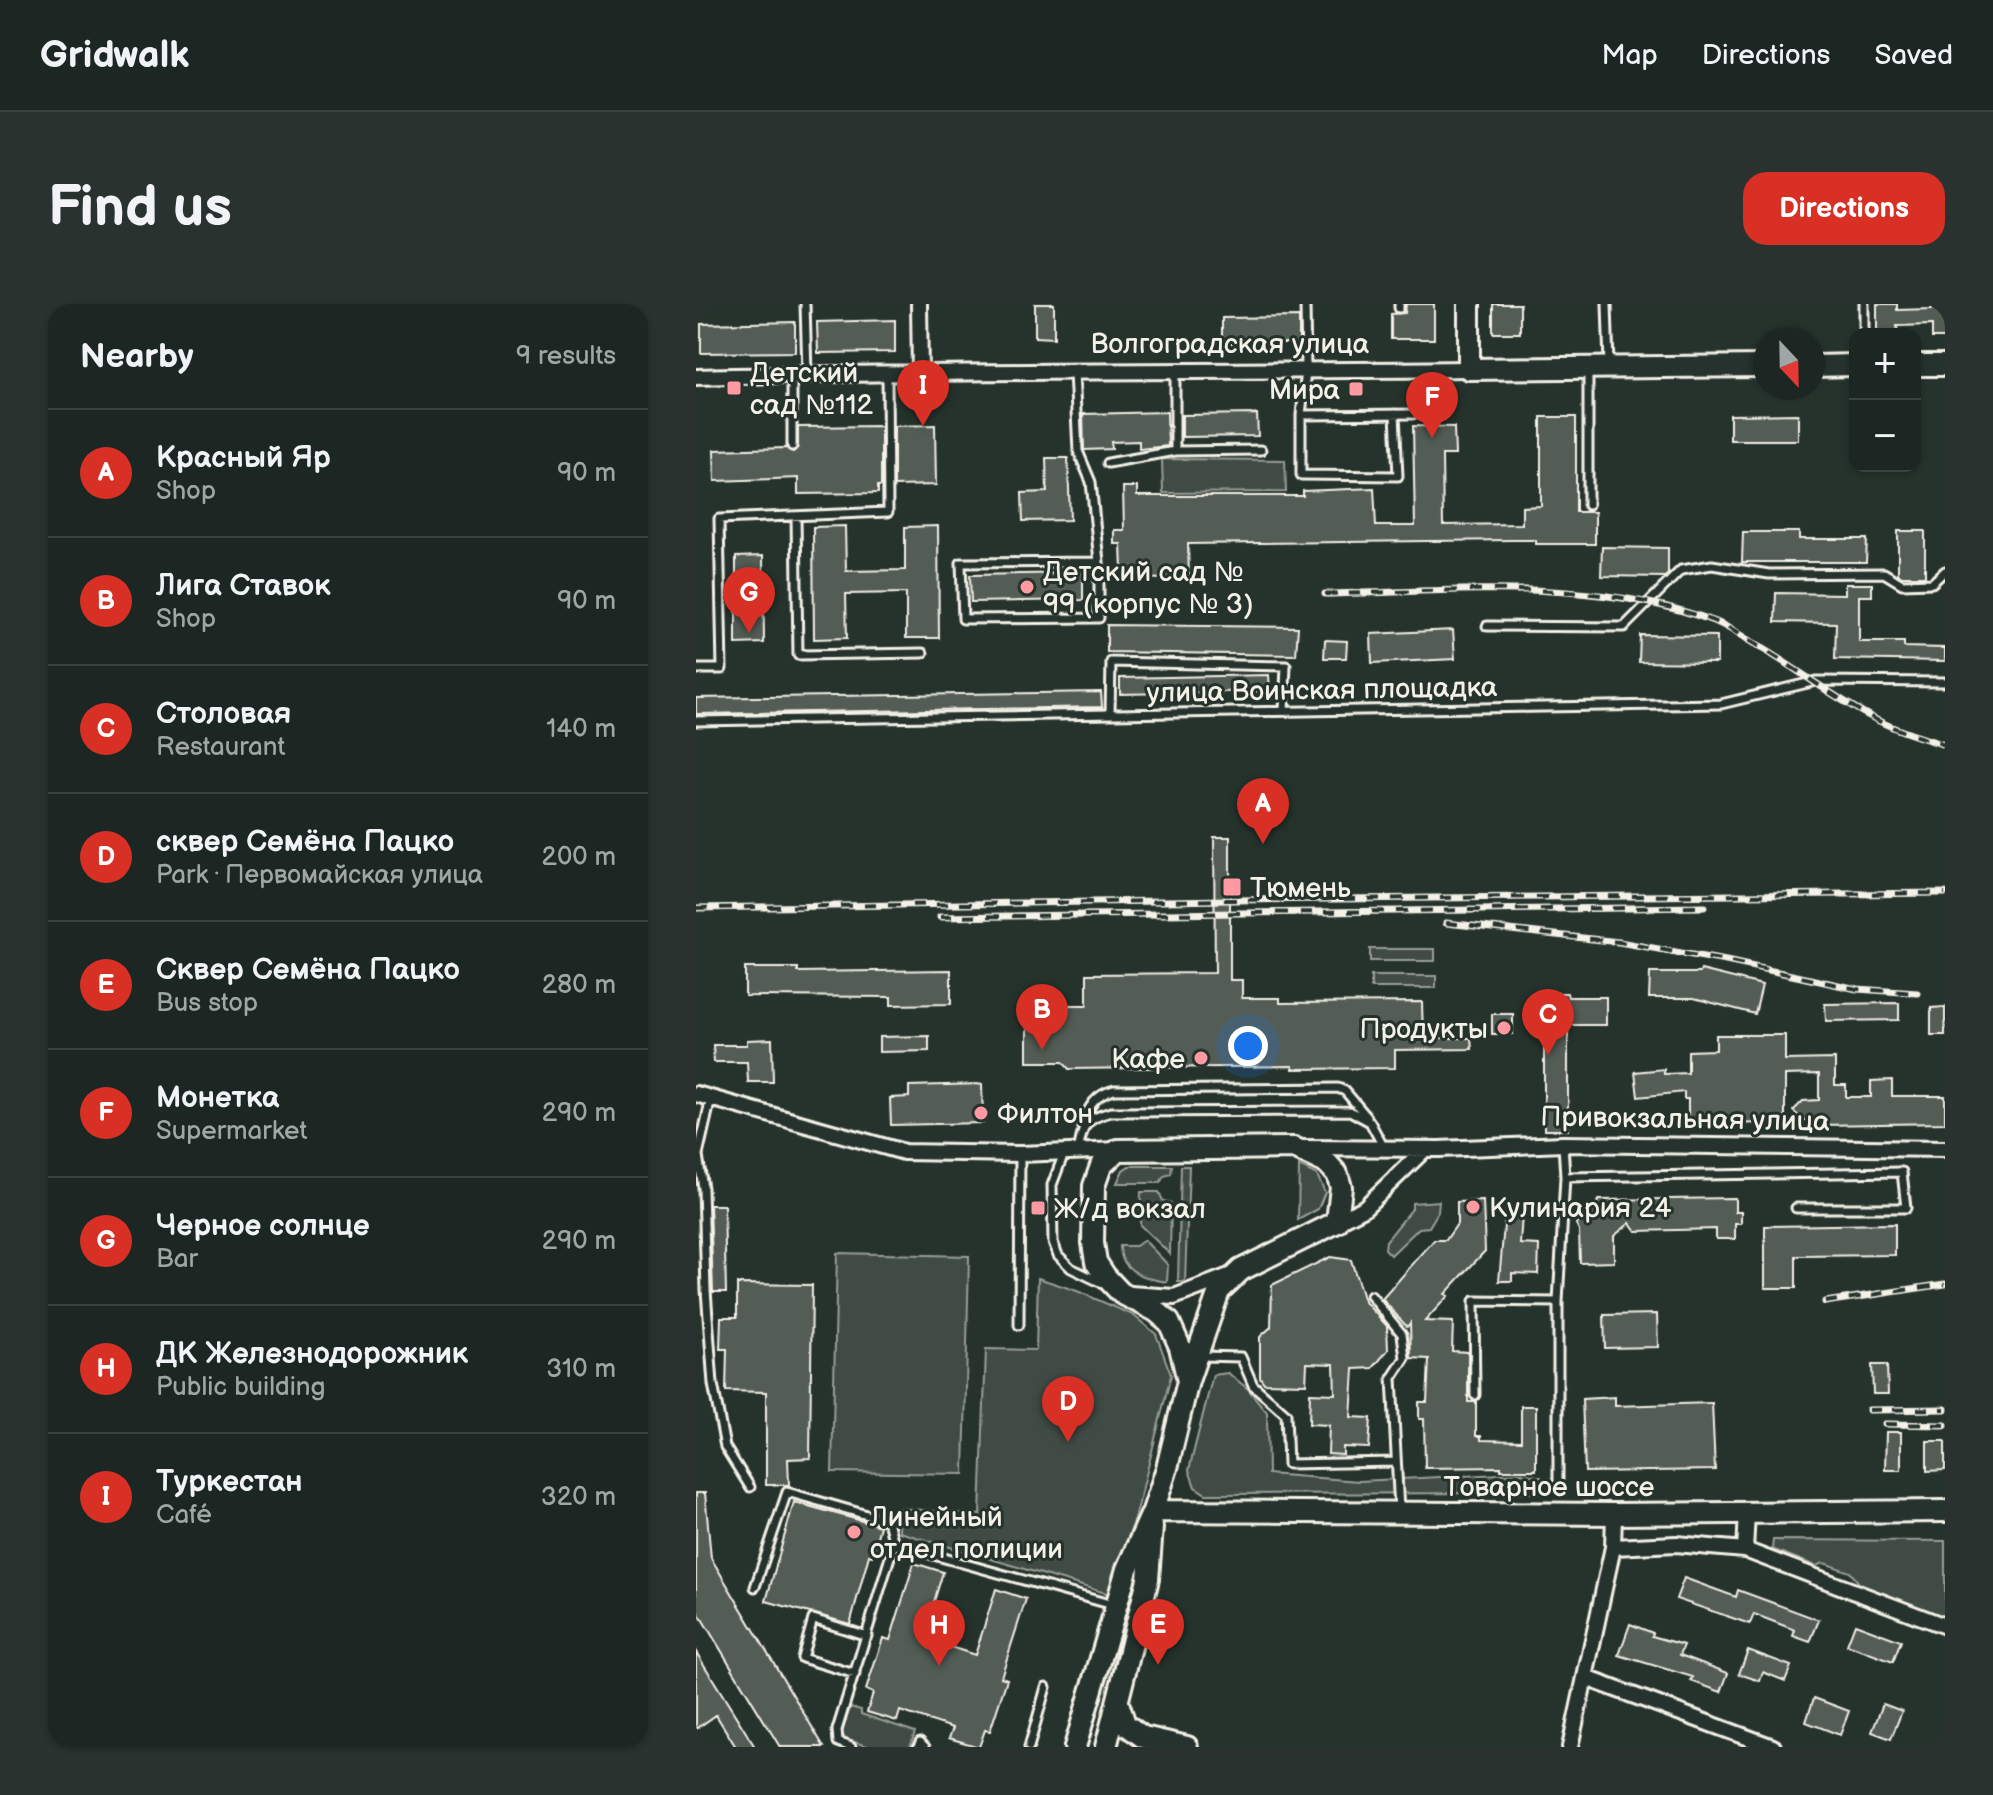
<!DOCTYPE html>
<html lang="en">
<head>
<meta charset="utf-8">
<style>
	:root { --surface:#1c2622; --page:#29322f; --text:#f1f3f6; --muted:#a0a5a5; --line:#3a4340; --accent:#d93025 }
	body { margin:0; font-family:"Balsamiq Sans",sans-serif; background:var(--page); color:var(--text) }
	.controls { position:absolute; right:24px; top:24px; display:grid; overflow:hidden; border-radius:16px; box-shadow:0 2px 6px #0004 }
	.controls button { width:72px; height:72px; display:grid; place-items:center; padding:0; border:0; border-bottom:2px solid var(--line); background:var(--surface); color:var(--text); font:40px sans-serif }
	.compass { position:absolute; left:1057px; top:24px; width:72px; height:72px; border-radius:50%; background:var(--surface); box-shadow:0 2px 6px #0004; rotate:158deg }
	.you { position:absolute; left:552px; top:742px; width:28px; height:28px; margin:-20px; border:6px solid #fff; border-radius:50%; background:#1a73e8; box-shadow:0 0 0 12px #1a73e833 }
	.badge { display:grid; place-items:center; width:52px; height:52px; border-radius:50%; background:var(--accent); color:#fff; font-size:26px; font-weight:700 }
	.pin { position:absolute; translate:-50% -66px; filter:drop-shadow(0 2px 4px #0008) }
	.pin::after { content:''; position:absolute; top:42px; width:28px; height:24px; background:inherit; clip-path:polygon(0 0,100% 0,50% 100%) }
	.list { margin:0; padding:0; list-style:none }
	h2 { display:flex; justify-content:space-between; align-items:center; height:104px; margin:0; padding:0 32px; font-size:34px }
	h2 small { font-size:26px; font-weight:400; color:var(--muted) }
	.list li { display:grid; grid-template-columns:52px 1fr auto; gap:24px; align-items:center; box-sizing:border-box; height:128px; padding:0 32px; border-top:2px solid var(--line) }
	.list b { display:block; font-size:30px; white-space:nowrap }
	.list p { margin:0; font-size:26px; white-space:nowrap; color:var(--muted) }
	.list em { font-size:26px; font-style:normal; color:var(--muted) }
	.map { position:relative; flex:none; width:1249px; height:1443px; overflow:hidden; border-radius:24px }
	header { display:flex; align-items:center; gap:48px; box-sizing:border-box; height:112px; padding:0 40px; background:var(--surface); border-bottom:2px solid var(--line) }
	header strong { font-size:38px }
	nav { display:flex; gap:44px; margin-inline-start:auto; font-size:28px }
	.intro { display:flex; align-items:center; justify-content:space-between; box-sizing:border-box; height:192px; padding:0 48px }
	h1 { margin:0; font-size:56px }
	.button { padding:20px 36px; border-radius:24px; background:var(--accent); color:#fff; font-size:28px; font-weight:700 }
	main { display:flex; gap:48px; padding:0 48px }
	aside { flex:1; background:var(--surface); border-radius:24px; box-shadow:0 2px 6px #0004 }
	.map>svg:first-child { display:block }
	.green { fill:#414b45; stroke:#9a9e96; stroke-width:2 }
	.building { fill:#525c55; stroke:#f4f1e8; stroke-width:2 }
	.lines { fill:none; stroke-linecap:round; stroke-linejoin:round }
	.lane-casing { stroke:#f4f1e8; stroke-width:13 }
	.street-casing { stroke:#f4f1e8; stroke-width:20 }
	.secondary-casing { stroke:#f4f1e8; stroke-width:26 }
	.lane { stroke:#26332d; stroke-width:7 }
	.street { stroke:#26332d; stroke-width:14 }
	.secondary { stroke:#26332d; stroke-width:20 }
	.rail-casing { stroke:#f4f1e8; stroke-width:7 }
	.rail { stroke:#26332d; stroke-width:4; stroke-dasharray:12; stroke-linecap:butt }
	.poi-dot { fill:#ff9aa2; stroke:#26332d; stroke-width:3 }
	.labels { text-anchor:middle; stroke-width:6; stroke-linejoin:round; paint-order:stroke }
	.street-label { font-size:28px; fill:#f4f1e8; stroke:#26332d }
	.poi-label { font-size:28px; fill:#f4f1e8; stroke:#26332d; text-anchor:start }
</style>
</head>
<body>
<header>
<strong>Gridwalk</strong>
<nav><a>Map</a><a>Directions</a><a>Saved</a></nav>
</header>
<div class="intro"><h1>Find us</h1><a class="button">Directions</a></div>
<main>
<aside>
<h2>Nearby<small>9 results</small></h2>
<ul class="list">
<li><span class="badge">A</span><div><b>Красный Яр</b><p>Shop</p></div><em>90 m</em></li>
<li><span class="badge">B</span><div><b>Лига Ставок</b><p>Shop</p></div><em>90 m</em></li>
<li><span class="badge">C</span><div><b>Столовая</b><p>Restaurant</p></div><em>140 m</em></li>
<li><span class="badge">D</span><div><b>сквер Семёна Пацко</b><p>Park · Первомайская улица</p></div><em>200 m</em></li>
<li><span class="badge">E</span><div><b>Сквер Семёна Пацко</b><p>Bus stop</p></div><em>280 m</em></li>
<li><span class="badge">F</span><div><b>Монетка</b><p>Supermarket</p></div><em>290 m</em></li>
<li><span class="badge">G</span><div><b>Черное солнце</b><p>Bar</p></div><em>290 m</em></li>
<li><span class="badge">H</span><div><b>ДК Железнодорожник</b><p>Public building</p></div><em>310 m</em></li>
<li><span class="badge">I</span><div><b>Туркестан</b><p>Café</p></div><em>320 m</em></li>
</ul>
</aside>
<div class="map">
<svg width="1249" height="1443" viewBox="0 0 1249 1443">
	<rect width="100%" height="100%" fill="#26332d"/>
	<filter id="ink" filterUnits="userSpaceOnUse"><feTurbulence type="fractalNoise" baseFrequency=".0125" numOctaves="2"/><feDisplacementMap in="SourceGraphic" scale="16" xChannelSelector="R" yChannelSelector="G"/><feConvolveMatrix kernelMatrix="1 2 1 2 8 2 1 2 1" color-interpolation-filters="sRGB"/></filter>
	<g filter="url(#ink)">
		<path class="green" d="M466 155 589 156 590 188 467 189Z
			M674 645H739V657H674Z
			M675 672H740V684H675Z
			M433 862H476L475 870 468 872 464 879H421L427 866Z
			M485 862H493L489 978H482Z
			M603 862 621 871 629 888 622 905 602 916Z
			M445 888H463L467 897 475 899 474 950 444 921Z
			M743 897 742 908 733 923 723 924 695 951 689 945 690 937 716 905V899Z
			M448 936 472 961 471 978C451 975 423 967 424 942H440Z
			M141 949 273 952 268 1170 136 1168Z
			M342 974 381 987 437 1011 460 1030 475 1071 440 1211 413 1290 203 1228 204 1204 284 1211 290 1045 340 1046Z
			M532 1069 552 1085 571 1108 572 1170 663 1177 826 1169 845 1173 844 1189 510 1190 499 1183 493 1166 517 1071Z
			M1077 1236 1249 1237V1315L1172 1290 1154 1268 1128 1259 1120 1262 1076 1245Z
			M154 1403 165 1406V1410L219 1428 214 1443H174L149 1435 146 1429Z"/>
		<path class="building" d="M339 0H358V34L339 33Z
			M710 0H738V35H695V10L709 9Z
			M797 0H824V29H797Z
			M1181 0H1201V6L1236 5V0H1249V34H1236V21L1201 22 1202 30H1181Z
			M603 13V39H526V14Z
			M199 16V48L122 49 121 18Z
			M99 18V48L5 49V20Z
			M471 108 472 142 443 145V137L415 138 416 145 388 146 387 110Z
			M561 110 562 132 486 133V111Z
			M1102 110V136H1034V111Z
			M845 113H880V208H899V240H840V236H816L492 240 493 274 447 275V266H426L425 240H418V226H428L427 183H441V192H607V187L678 184 680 222H719L717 122 758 123 759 151H746L747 221 826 220V203L845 202Z
			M239 121 240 181 198 182V122Z
			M185 122V182H182V189L102 190V174L19 177 18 146 90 144 97 148 102 143V123Z
			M350 154H372L374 216 327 217 326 189 351 188Z
			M149 222 150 267 209 266V223L242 222 243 334H210V289L150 290 151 334 118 335 117 223Z
			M1202 227H1229V272H1206L1202 270Z
			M1047 228H1103V235H1171L1170 258H1046Z
			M906 243 972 244V270L969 273 905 272Z
			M67 252 68 339 40 340V253Z
			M387 269V296L275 298 274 271Z
			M1149 280H1176V292H1163V338H1208V343L1249 344V357L1139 355 1140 319 1079 318 1080 289 1149 290Z
			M411 321 602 323 600 351 411 348Z
			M757 326 759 355 676 359 675 330Z
			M944 331 1021 332V359L943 358Z
			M629 336 651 337 650 354H628Z
			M573 371 574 387 424 390V374Z
			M405 388 406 403 0 410V394Z
			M518 533H534V676H546V694H584V699L726 698 727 734H775L776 745 699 746V764L597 765V762L373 765 367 758H331V701H391V670L519 669Z
			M49 664H102V668L255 666V700L195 701V693L49 692Z
			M1005 666 1066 681 1059 710 998 694H953L954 669H1004Z
			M848 689H871L872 693H910V721H872V826H848Z
			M1203 699V716L1130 717 1129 700Z
			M1249 703V731H1235V704Z
			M796 710H817V730H796Z
			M1020 731H1089V756L1139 755V781H1150V793H1175V777L1196 776V792H1249V819L1123 821V816H1107L1097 807 1107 797 1123 796V770L1089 771V819L992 820V795H988V788L942 793 939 768 968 765V770L992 769V747L1020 746Z
			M233 732V747L183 748V733Z
			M76 735 77 778H52L51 758H18L17 741H51V736Z
			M286 780 287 819 195 821 194 794 213 793V782Z
			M1039 894V908H1045V920H1039V935H1020V925L940 927 934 919 918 932V958L884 959 883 926 880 920 888 912V903H897L903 896Z
			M787 897 789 947 749 990 752 992 729 1017 757 1018 756 1047 772 1048V1098H780V1132H785V1136L825 1137V1102H840V1166H805V1163L729 1164 728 1115H723V1098H731L733 1055 715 1054 714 1019 711 1023 686 995 738 936H750L761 920V898Z
			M14 901H28L30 988H17Z
			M809 910 826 911 824 940 843 941 842 970 816 969V977H803Z
			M1199 920V951L1100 952V984H1069V922Z
			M634 953 655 956 668 997 691 1022 692 1046 677 1064 658 1065 655 1113 675 1114 673 1144 647 1143V1151L632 1150 633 1121 613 1120 614 1089 639 1090 638 1060 611 1059 610 1080 568 1079 564 1073V1033L575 1023 576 981Z
			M41 980 116 981 114 1154 92 1155 93 1181H70V1088L30 1087 31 1045H24L25 1013H41Z
			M961 1010 962 1043 909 1044 908 1011Z
			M1176 1061H1191L1192 1090H1177Z
			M919 1093V1102L1016 1099 1019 1166 889 1168 886 1095Z
			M1190 1128H1205V1166H1189Z
			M1231 1137H1249V1166L1231 1167Z
			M0 1189H9L15 1254 128 1443H84L0 1305Z
			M98 1198 184 1222 176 1252 173 1251 154 1320 70 1297Z
			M218 1259 247 1268 227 1334 279 1351 300 1285 330 1295 305 1373 311 1375 294 1427 289 1426 283 1443 253 1434 257 1424 204 1407 201 1417 171 1408 177 1389 170 1386 187 1334 194 1336Z
			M988 1274 1040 1293 1042 1286 1123 1316 1114 1338 1097 1332 1099 1326 1058 1310 1054 1320 980 1295Z
			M934 1320 957 1329 956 1332 988 1341 984 1351 1032 1369 1025 1388 995 1377 997 1373 923 1351Z
			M1159 1320 1205 1337 1197 1358 1151 1341Z
			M1052 1346 1095 1362 1089 1377 1067 1368 1064 1377 1043 1370Z
			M0 1348 59 1443H40L20 1411 0 1425Z
			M1118 1394 1153 1407 1144 1431 1110 1418Z
			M1187 1400 1206 1407 1195 1435 1176 1428Z"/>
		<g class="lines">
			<defs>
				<path id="lane" d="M109 0 111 70
					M609 0 610 67 605 111 717 110
					M703 0V4
					M911 0 913 61
					M1168 0V30
					M892 67V201
					M378 68 382 147 395 178 403 258V314L267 315 265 259 403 258
					M479 68V147L565 146
					M605 111V171L702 172 699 110
					M96 142V70
					M412 159 479 147
					M100 212 102 351 227 349
					M791 322 928 323 985 266 1016 261 1073 270 1188 269 1206 280 1236 279 1249 267
					M0 365H26L23 215 192 208 191 69
					M414 410 415 358 590 362 588 407
					M0 417 1025 400 1120 377 1249 378
					M15 794 2 851 7 884 10 986 17 1080 29 1143 54 1183
					M387 824C390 805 398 791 418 786L642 784 649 787 671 813
					M382 848C387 822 388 815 415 808L654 807 674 818 688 844
					M368 849 356 881 357 938 362 951 375 964 406 979
					M869 873 1206 868 1210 904H1100
					M675 992 706 1030 709 1054 696 1074 703 1207
					M323 1021 324 850
					M504 1052 545 1053 557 1081 590 1110 592 1160 700 1158
					M779 1091 778 997 862 998
					M862 1176V998L869 873 867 840
					M59 1283 91 1188 192 1217 198 1240 417 1301
					M159 1370 106 1354 117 1315 171 1332
					M155 1443 142 1438 141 1426 198 1240
					M222 1443 224 1438 229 1443
					M333 1443 350 1383"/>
				<path id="street" d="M223 0 224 68
					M0 73C258 66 515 68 773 65
					M0 790 208 848 324 850 422 846
					M606 844 743 845 867 840 1249 845
					M641 918 668 904 729 845
					M434 990 478 993 533 972
					M917 1243 980 1240 1049 1246 1249 1322
					M1049 1246 1051 1209
					M890 1374 1077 1443
					M874 1443 917 1243 918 1210"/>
				<path id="secondary" d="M773 0V65L1069 62
					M1219 61H1249
					M1117 62 1159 61
					M457 1207 918 1210 1249 1207
					M422 1399 429 1420 447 1433 491 1443
					M379 1443 431 1265 457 1207 471 1164 492 1077 484 1043 473 1018 460 1007 425 989 409 972 400 958 397 939 398 882 405 862 422 846 598 844 632 860 641 870 645 883 641 918 545 966 523 987 492 1077
					M410 1443 452 1275 456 1223"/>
			</defs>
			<use href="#lane" class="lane-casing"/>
			<use href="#street" class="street-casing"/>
			<use href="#secondary" class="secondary-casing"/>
			<use href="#lane" class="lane"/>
			<use href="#street" class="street"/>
			<use href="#secondary" class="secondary"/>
			<defs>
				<path id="rail" d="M629 290C756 288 900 272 1020 318 1033 323 1045 332 1057 339 1097 362 1134 391 1175 413 1199 426 1224 433 1249 441
					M0 604 536 596 1249 589
					M244 613 1008 603
					M750 619 923 638 1030 657 1161 685 1221 689
					M1129 998 1249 980
					M1173 1106 1249 1105
					M1189 1120 1249 1121"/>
			</defs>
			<use href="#rail" class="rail-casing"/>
			<use href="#rail" class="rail"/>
		</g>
	</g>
	<g class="poi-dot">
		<rect x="30" y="76" width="16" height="16" rx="4"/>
		<rect x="652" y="77" width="16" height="16" rx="4"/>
		<circle cx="331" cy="283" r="8"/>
		<rect x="526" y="573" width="20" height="20" rx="4"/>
		<circle cx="808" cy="724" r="8"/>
		<circle cx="505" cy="754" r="8"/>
		<circle cx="285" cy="809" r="8"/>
		<circle cx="777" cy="903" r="8"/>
		<rect x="334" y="896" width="16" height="16" rx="4"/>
		<circle cx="158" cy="1228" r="8"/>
	</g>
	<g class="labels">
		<g class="street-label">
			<text x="534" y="49">Волгоградская улица</text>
			<text transform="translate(626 385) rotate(-1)" y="10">улица Воинская площадка</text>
			<text transform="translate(989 814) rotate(1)" y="10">Привокзальная улица</text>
			<text x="853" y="1192">Товарное шоссе</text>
		</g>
		<g class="poi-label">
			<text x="54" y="78">Детский<tspan x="54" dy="32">сад №112</tspan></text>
			<text x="644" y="95" text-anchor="end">Мира</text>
			<text x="347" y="277">Детский сад №<tspan x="347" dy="32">99 (корпус № 3)</tspan></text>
			<text x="554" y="593">Тюмень</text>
			<text x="792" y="734" text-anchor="end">Продукты</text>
			<text x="489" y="764" text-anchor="end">Кафе</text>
			<text x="301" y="819">Филтон</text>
			<text x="793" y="913">Кулинария 24</text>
			<text x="358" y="914">Ж/д вокзал</text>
			<text x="174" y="1222">Линейный<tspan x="174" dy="32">отдел полиции</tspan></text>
		</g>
	</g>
</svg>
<div class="controls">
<button>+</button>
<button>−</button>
</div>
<svg class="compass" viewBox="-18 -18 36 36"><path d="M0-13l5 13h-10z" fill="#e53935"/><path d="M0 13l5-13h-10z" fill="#a0a5a5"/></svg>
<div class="you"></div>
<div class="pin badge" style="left:567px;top:540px">A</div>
<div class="pin badge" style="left:346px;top:746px">B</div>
<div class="pin badge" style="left:852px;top:751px">C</div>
<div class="pin badge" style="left:372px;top:1138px">D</div>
<div class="pin badge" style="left:462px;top:1361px">E</div>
<div class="pin badge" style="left:736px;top:134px">F</div>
<div class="pin badge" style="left:53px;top:329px">G</div>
<div class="pin badge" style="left:243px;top:1362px">H</div>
<div class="pin badge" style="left:227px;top:122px">I</div>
</div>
</main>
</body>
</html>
